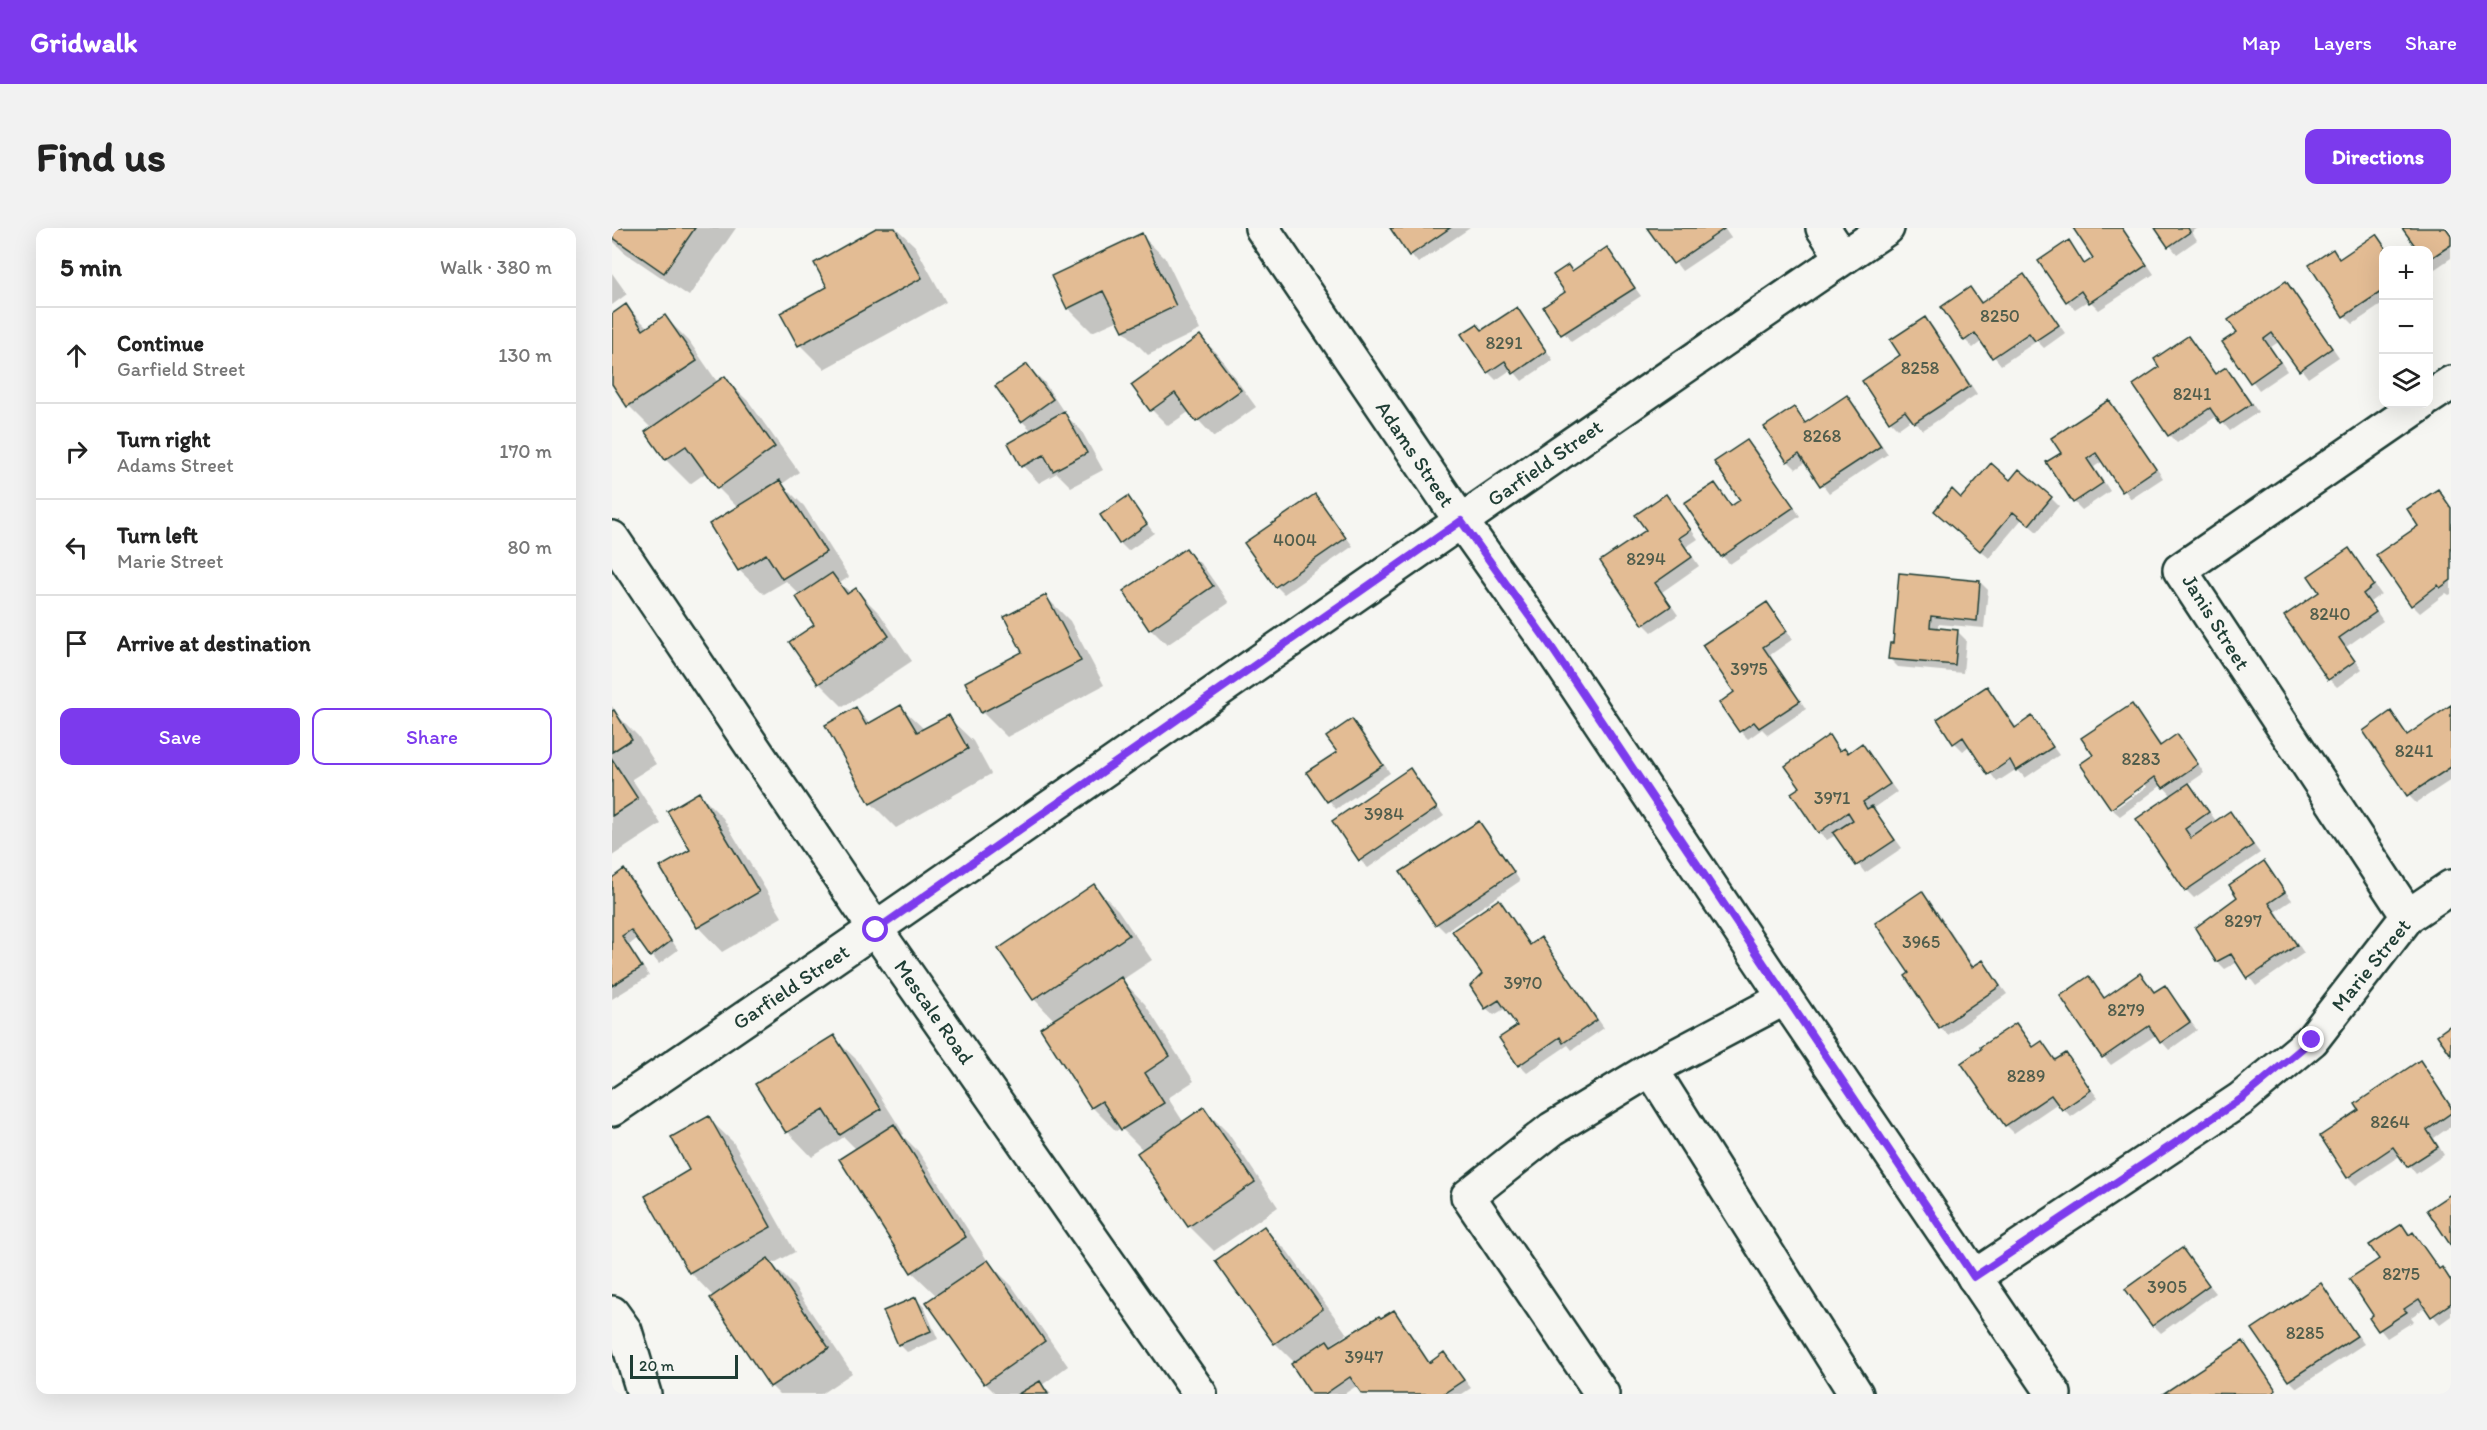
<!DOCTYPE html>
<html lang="en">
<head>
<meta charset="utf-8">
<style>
	:root { --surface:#fff; --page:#f2f2f2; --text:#222; --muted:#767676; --line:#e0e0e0; --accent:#7c3aed }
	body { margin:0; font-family:Itim,sans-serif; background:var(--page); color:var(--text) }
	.controls { position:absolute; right:18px; top:18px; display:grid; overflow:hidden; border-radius:12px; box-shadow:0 6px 24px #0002 }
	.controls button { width:54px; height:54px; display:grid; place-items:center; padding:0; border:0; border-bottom:2px solid var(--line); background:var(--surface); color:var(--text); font:30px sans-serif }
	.scale { position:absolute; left:18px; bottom:15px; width:108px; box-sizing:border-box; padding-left:6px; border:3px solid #1f3d34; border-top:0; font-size:16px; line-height:21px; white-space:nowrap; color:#1f3d34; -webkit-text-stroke:4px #f6f6f2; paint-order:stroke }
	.stop { position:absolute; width:18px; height:18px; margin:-14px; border:4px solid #7c3aed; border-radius:50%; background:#fff }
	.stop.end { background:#7c3aed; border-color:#fff; box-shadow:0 2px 6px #0008 }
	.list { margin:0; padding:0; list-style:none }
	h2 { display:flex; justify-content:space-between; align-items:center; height:78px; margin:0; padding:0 24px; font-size:26px }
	h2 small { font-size:20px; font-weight:400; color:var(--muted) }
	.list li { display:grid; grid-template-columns:39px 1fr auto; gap:18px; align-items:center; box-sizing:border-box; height:96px; padding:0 24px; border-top:2px solid var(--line) }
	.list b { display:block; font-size:22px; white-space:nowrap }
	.list p { margin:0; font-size:20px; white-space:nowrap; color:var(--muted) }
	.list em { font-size:20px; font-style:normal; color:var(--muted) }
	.actions { display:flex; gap:12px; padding:18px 24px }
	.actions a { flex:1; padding:14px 0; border:2px solid var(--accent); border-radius:12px; text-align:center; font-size:21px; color:var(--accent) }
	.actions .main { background:var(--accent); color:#fff }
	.icon { flex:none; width:33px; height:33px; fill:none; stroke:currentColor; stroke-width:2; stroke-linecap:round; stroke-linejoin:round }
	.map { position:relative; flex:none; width:1839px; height:1166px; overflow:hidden; border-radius:12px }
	header { display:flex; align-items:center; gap:36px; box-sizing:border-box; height:84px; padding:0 30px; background:var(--accent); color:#fff }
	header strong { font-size:28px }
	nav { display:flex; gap:33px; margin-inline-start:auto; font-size:21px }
	.intro { display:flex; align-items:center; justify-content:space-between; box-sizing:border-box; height:144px; padding:0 36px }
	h1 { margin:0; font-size:42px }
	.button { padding:15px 27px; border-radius:12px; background:var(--accent); color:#fff; font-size:21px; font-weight:700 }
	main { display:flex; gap:36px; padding:0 36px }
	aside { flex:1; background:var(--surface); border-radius:12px; box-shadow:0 6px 24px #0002 }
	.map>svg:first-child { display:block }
	.shadow { fill:#0003 }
	.building { fill:#e3bc94; stroke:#1f3d34; stroke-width:1.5 }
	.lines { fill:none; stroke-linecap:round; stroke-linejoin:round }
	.minor-casing { stroke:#1f3d34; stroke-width:38 }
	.major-casing { stroke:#1f3d34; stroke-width:38 }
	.minor { stroke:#f6f6f2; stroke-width:33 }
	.major { stroke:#f6f6f2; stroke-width:33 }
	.route { stroke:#7c3aed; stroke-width:8 }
	.labels { text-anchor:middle; stroke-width:4.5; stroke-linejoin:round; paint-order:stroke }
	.number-label { font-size:18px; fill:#505d4c }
	.street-label { font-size:21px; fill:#1f3d34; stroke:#f6f6f2 }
</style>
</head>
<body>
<header>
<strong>Gridwalk</strong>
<nav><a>Map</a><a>Layers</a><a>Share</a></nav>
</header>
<div class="intro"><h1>Find us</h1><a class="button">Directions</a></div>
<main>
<aside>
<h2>5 min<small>Walk · 380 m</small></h2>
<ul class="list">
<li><svg class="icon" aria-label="ahead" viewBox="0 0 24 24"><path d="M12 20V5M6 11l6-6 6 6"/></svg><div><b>Continue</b><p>Garfield Street</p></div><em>130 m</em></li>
<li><svg class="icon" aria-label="right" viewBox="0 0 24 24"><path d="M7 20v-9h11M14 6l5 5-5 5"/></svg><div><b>Turn right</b><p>Adams Street</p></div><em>170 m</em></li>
<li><svg class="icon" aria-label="left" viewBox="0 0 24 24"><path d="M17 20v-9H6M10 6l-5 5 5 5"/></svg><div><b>Turn left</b><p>Marie Street</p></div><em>80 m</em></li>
<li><svg class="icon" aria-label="arrive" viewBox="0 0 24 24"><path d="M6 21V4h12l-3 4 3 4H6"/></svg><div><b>Arrive at destination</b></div></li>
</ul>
<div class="actions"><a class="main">Save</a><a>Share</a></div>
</aside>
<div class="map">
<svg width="1839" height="1166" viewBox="0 0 1839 1166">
	<rect width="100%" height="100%" fill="#f6f6f2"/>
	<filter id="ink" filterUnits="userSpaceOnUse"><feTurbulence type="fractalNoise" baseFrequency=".0167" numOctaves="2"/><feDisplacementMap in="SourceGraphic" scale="12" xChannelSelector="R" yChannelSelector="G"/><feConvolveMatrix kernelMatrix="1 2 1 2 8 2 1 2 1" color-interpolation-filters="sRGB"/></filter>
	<g filter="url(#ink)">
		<path class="shadow" d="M0 0H124L77 68 12 24 0 12Z
			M268 0H284L303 18 334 74 212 141 188 117 217 60Z
			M779 0H858L806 35Z
			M1037 0H1112L1119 10 1070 43Z
			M1462 0H1511L1542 46 1487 82 1477 72 1463 81 1455 73 1456 14 1474 37 1483 30Z
			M1544 0H1586L1580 4 1585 12 1565 26Z
			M1792 0H1835L1839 6V30L1823 41 1816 34V22H1808Z
			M529 7 554 31 588 102 536 127 512 103 507 92 480 104 456 80Z
			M1764 8 1776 22H1772V75L1741 96 1733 88 1699 37 1720 23 1729 32Z
			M995 21 1029 68 959 114 933 79 956 64Z
			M0 45 15 66 0 77Z
			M1412 48 1453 105 1432 120 1425 113 1389 137 1370 113 1361 120 1353 112 1358 61 1371 75Z
			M1674 55 1681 62 1727 129 1696 150 1668 113 1659 119 1675 143 1647 162 1613 115 1627 104Z
			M1816 57 1822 64 1816 67Z
			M14 78 36 100 53 89 77 113 106 155 112 150 137 174 187 244 170 256 192 278 237 349 228 355 239 365 244 362 268 386 300 433 231 479 207 455 204 397 189 368 174 353 152 366 127 342 126 280 106 260 95 244 78 256 54 232 35 205 40 201 17 178 0 154V87Z
			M904 81 912 89 941 132 910 153 900 141 884 152 876 144 871 103Z
			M1313 91 1321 99 1365 166 1311 202 1300 191 1286 201 1278 193 1290 128Z
			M588 109 605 125 644 179 602 209 578 183 556 198 540 182 521 157Z
			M1576 110 1605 147 1614 141 1622 149 1646 184 1618 203 1605 188 1565 215 1557 207 1549 139Z
			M415 138 432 154 455 189 469 202 491 242 459 259 445 245 427 255 411 238 398 215 420 203 410 193Z
			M1235 169 1243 177 1276 226 1217 265 1194 234 1184 241 1176 233 1182 181 1194 196Z
			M1497 174 1505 182 1551 250 1519 271 1491 233 1482 239 1498 263 1470 282 1462 274 1451 225Z
			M1135 214 1143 221 1188 288 1118 336 1110 328 1103 257 1120 279 1130 272Z
			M1398 254 1439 270 1447 278 1425 304 1410 291 1377 330 1331 291 1350 272Z
			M1825 263 1839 279V366L1837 367 1834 365 1808 385 1800 377 1808 299Z
			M703 268 741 318 672 366 664 358Z
			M1054 268 1086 311 1074 319 1087 338 1050 364 1066 387 1040 404 1032 396 1036 302Z
			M515 270 542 305 516 323 508 315Z
			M574 322 591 338 617 375 555 417 539 401Z
			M1737 322 1769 366 1758 374 1771 393 1734 419 1750 441 1725 459 1717 451 1709 364Z
			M1289 347 1368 354 1376 362 1372 400 1326 396V402L1346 404 1354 412 1351 445 1286 439 1278 431 1282 416Z
			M434 369 458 393 492 457 395 509 370 484 355 455 412 425Z
			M1154 375 1181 411 1158 427 1194 481 1156 507 1150 501 1136 511 1128 503 1124 464Z
			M1375 460 1405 500 1420 490 1447 527 1413 550 1405 541 1385 554 1358 517 1351 523 1343 515Z
			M0 478 7 489 26 508 44 536 20 551 49 596 0 628Z
			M1520 478 1550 518 1565 508 1573 515 1592 545 1576 556 1605 594 1618 585 1648 625 1582 670 1574 662 1526 591 1560 568 1550 557 1508 588 1501 582 1535 559 1533 556 1499 579 1484 527Z
			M289 479 313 502 336 489 361 513 379 546 284 600 259 575 244 481 258 496Z
			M1839 479V552L1804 575 1796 567 1753 504 1779 485 1797 508Z
			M740 493 748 501 778 545 724 581 696 545 727 525Z
			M1217 509 1229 524 1236 526 1250 517 1285 564 1261 581 1290 620 1253 645 1224 607 1215 612 1207 604 1181 566 1190 559Z
			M797 542 832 588 756 640 748 632Z
			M87 566 111 590 170 689 110 724 86 699 50 640 80 623Z
			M867 595 875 603 908 653 833 704 825 696Z
			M1652 635 1680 672 1664 683 1692 725 1644 758 1626 734 1613 741 1605 733Z
			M12 643 20 651 66 722 47 736 26 710 17 717 37 748 0 771V651Z
			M482 658 506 682 540 732 510 752 533 776 582 853 556 870 572 895 592 881 616 905 666 979 602 1023 577 998 527 925 531 922 509 900 504 903 480 879 443 793 422 771Z
			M1310 665 1318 673 1362 739 1371 734 1395 766 1336 807 1328 799 1299 746Z
			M886 673 920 718 928 711 936 719 992 800 960 822 956 817 915 845 907 837V798L894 780 882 787 874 780 872 747Z
			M1528 747 1543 765 1552 759 1585 802 1557 822 1544 807 1499 837 1492 829 1450 768 1477 750 1493 770Z
			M1404 797 1422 820 1429 815 1444 833 1453 827 1486 870 1459 889 1446 875 1402 905 1394 897Z
			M221 809 246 833 292 906 290 907 306 923 377 1035 400 1058 456 1138 430 1157 439 1166H384L373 1155 325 1068 300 1044 245 922 232 909 200 929 176 904 145 856Z
			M1808 834 1839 877V898L1822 910 1832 927 1804 946 1789 927 1744 957 1736 949 1749 883Z
			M96 890 121 914 183 1024 160 1036 181 1057 240 1145 209 1166H167L159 1158 100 1070 102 1069 78 1044 79 943Z
			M1790 998 1808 1014 1828 1042 1839 1052V1088L1828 1096 1814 1079 1799 1089 1802 1093 1775 1110 1759 1090 1763 1087 1769 1031Z
			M652 1000 676 1024 735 1106 720 1116 721 1119 781 1084 789 1092 819 1136 832 1126 859 1160 850 1166H752L746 1157 732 1166H701L683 1135 663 1115 605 1034Z
			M1569 1022 1604 1065 1549 1105 1541 1097Z
			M1708 1057 1716 1065 1752 1116 1685 1160 1677 1152Z
			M304 1071 312 1079 326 1111 295 1124 287 1116Z
			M1631 1115 1637 1122H1635L1665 1166H1554Z"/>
		<path class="building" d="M0 0H83L52 45 0 9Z
			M264 0H283L310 50 186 118 168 85 215 59 202 35Z
			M778 0H838L797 28Z
			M1035 0H1111L1112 1 1061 36Z
			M1461 0H1510L1535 37 1477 75 1469 63 1454 74 1426 33 1457 12 1472 36 1481 30Z
			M1543 0H1576L1578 4 1556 19Z
			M1790 0H1834L1839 7V17L1816 32V22H1806Z
			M530 5 564 78 511 103 491 63 455 81 439 48Z
			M1764 6 1775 22H1772V62L1731 89 1697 37 1721 21 1727 31Z
			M995 19 1023 60 949 107 931 79 953 64 941 47 956 37 960 43Z
			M1412 46 1447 97 1423 113 1417 105 1380 130 1363 105 1352 113 1329 79 1358 59 1369 75Z
			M1674 53 1720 120 1687 143 1660 105 1652 111 1668 134 1638 155 1610 114 1625 104 1616 92Z
			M14 76 31 102 53 87 85 133 15 179 0 156V86Z
			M905 79 934 123 901 146 893 133 875 145 849 106 865 96 870 102Z
			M1313 89 1358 158 1302 195 1293 183 1277 194 1250 153 1288 127 1278 112Z
			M588 107 629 162 584 194 563 165 538 183 519 157Z
			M1576 108 1603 146 1614 139 1639 176 1609 196 1598 180 1556 208 1521 157 1547 139 1542 131Z
			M415 136 441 171 409 194 383 158Z
			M113 148 163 219 105 261 74 218 53 232 33 204Z
			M1235 167 1269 218 1208 258 1187 226 1175 234 1152 199 1182 179 1193 195Z
			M1497 172 1544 241 1510 264 1484 225 1475 231 1491 255 1461 275 1434 234 1449 225 1439 210Z
			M452 183 475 225 441 243 432 227 409 239 396 215Z
			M1135 212 1182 279 1109 329 1072 275 1103 255 1119 278 1128 272 1102 234Z
			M1379 235 1398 252 1407 241 1440 269 1417 297 1401 284 1368 323 1322 283 1340 261 1349 270Z
			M168 252 214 324 170 351 154 326 126 343 97 296Z
			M1826 261 1839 280V352L1828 360 1826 357 1799 378 1764 327 1806 298 1795 281Z
			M703 266 734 310 663 359 632 315Z
			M1054 266 1079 302 1067 310 1080 329 1043 355 1059 378 1031 397 988 333 1034 302 1023 287Z
			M516 268 535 296 507 316 488 287Z
			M574 320 601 358 537 402 511 363Z
			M1737 320 1762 357 1751 366 1764 384 1727 410 1743 433 1716 452 1672 388 1707 364 1696 348Z
			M220 345 235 366 244 360 277 408 206 456 177 414 202 397 184 369Z
			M1287 345 1368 353 1365 393 1319 388 1318 399 1346 402 1343 437 1276 431 1278 415H1281Z
			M434 367 469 433 369 485 353 454 410 424 392 389Z
			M1155 374 1175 403 1151 419 1188 473 1147 500 1142 494 1127 504 1107 475 1122 464 1090 417Z
			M1375 458 1403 500 1420 488 1441 519 1404 543 1398 532 1376 547 1351 509 1341 516 1325 491Z
			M1520 476 1548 518 1565 506 1586 536 1551 560 1543 549 1499 581 1468 536 1481 527 1469 510Z
			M289 477 305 504 337 487 356 521 258 576 213 497 244 479 254 497Z
			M1839 477V539L1795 568 1751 503 1779 483 1795 507Z
			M2 482 20 511 0 524V483Z
			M740 491 771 537 715 574 694 544 725 524 714 509Z
			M1217 507 1227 523 1232 520 1236 525 1250 515 1278 556 1251 574 1255 581 1260 578 1283 612 1244 638 1221 605 1241 592 1236 584 1206 605 1179 565 1188 559 1173 538Z
			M0 531 26 571 0 588Z
			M798 540 825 580 747 633 720 593Z
			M1577 555 1597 584 1573 601 1579 610 1618 583 1641 617 1573 663 1524 591Z
			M87 564 147 664 85 700 48 639 78 622 55 583Z
			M867 593 902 644 823 697 788 644Z
			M1652 633 1673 664 1657 675 1685 717 1635 751 1619 726 1604 734 1583 700 1625 669 1617 657Z
			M12 641 59 713 38 729 19 702 10 708 30 739 0 758V650Z
			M482 656 517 707 421 772 386 721Z
			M1310 663 1360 739 1371 732 1388 758 1327 800 1293 748 1297 745 1263 695Z
			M887 671 918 717 929 709 985 792 951 815 948 809 906 838 887 810 905 798 887 772 873 781 858 758 870 746 840 703Z
			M1528 745 1542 764 1553 757 1578 794 1548 815 1537 798 1490 830 1448 768 1477 748 1492 770Z
			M509 749 558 828 533 845 552 875 509 902 490 873 479 880 428 800Z
			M1404 795 1421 819 1430 813 1443 832 1454 825 1479 862 1450 882 1439 867 1393 898 1349 835 1369 821 1368 819Z
			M1839 797V827L1825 807Z
			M222 807 269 881 228 907 212 882 174 905 143 856Z
			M1808 832 1839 879V885L1815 902 1826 919 1795 939 1781 919 1735 950 1708 908 1747 882 1743 876Z
			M592 879 643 954 576 999 525 925Z
			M97 888 159 999 77 1045 33 968 77 942 59 909Z
			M282 896 354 1009 299 1045 227 931Z
			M1839 966V1018L1815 982Z
			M1790 996 1797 1007 1801 1004 1827 1041 1830 1039 1839 1053V1075L1819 1089 1807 1071 1792 1081 1795 1084 1766 1103 1757 1090 1761 1087 1737 1051 1767 1031 1757 1017Z
			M652 998 711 1081 662 1116 603 1033Z
			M1570 1020 1597 1057 1540 1098 1513 1061Z
			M156 1030 217 1120 158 1159 98 1070Z
			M376 1032 433 1113 372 1156 314 1074Z
			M1709 1055 1745 1108 1676 1153 1640 1101Z
			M304 1069 319 1103 286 1117 271 1083Z
			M782 1082 817 1135 832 1124 852 1152 831 1166H750L738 1149 713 1166H699L679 1136 715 1112 719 1118 767 1088 769 1090Z
			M1631 1113 1664 1162 1659 1166 1552 1165Z
			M428 1153 436 1166H406Z"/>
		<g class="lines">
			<defs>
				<path id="minor" d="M1211 0 1231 30
					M1816 170 1839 155
					M0 310 264 702 588 1166
					M1796 688 1568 342 1809 176
					M1039 841 1244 1166
					M0 881C428 591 847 290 1275 0
					M1362 1049 1629 871 1700 812 1796 688 1839 659
					M0 1085 13 1103 32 1166
					M990 1166 856 968 940 901 1039 841 1173 770"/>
				<path id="major" d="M650 0 849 293 937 417 1173 770 1442 1166"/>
			</defs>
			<use href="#minor" class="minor-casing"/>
			<use href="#major" class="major-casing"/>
			<use href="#minor" class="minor"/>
			<use href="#major" class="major"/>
		</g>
	</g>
	<g class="lines" filter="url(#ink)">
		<path class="route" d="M264 702 849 293 938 417 1362 1049 1629 871 1700 812"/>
	</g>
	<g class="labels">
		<g class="number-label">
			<text x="1388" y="94">8250</text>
			<text x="892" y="121">8291</text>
			<text x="1308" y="146">8258</text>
			<text x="1580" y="172">8241</text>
			<text x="1210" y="214">8268</text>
			<text x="683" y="318">4004</text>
			<text x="1034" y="337">8294</text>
			<text x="1718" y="392">8240</text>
			<text x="1137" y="447">3975</text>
			<text x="1802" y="529">8241</text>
			<text x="1529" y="537">8283</text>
			<text x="1220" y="576">3971</text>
			<text x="772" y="592">3984</text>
			<text x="1631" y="699">8297</text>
			<text x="1309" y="720">3965</text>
			<text x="911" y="761">3970</text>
			<text x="1514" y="788">8279</text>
			<text x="1414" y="854">8289</text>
			<text x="1778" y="900">8264</text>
			<text x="1789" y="1052">8275</text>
			<text x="1555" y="1065">3905</text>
			<text x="1693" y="1111">8285</text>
			<text x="752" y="1135">3947</text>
		</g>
		<g class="street-label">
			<text transform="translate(803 226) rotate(56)" y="7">Adams Street</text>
			<text transform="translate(933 235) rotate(-35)" y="7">Garfield Street</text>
			<text transform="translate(1604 394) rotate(58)" y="7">Janis Street</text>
			<text transform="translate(1759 737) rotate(-51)" y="7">Marie Street</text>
			<text transform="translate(179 759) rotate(-34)" y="7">Garfield Street</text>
			<text transform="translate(322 784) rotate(55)" y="7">Mescale Road</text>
		</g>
	</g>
</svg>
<div class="controls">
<button>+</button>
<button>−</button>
<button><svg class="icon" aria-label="layers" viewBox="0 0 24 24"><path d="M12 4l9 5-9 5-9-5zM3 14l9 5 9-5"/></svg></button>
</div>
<div class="scale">20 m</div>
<div class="stop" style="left:264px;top:702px"></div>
<div class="stop end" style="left:1700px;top:812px"></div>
</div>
</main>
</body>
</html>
